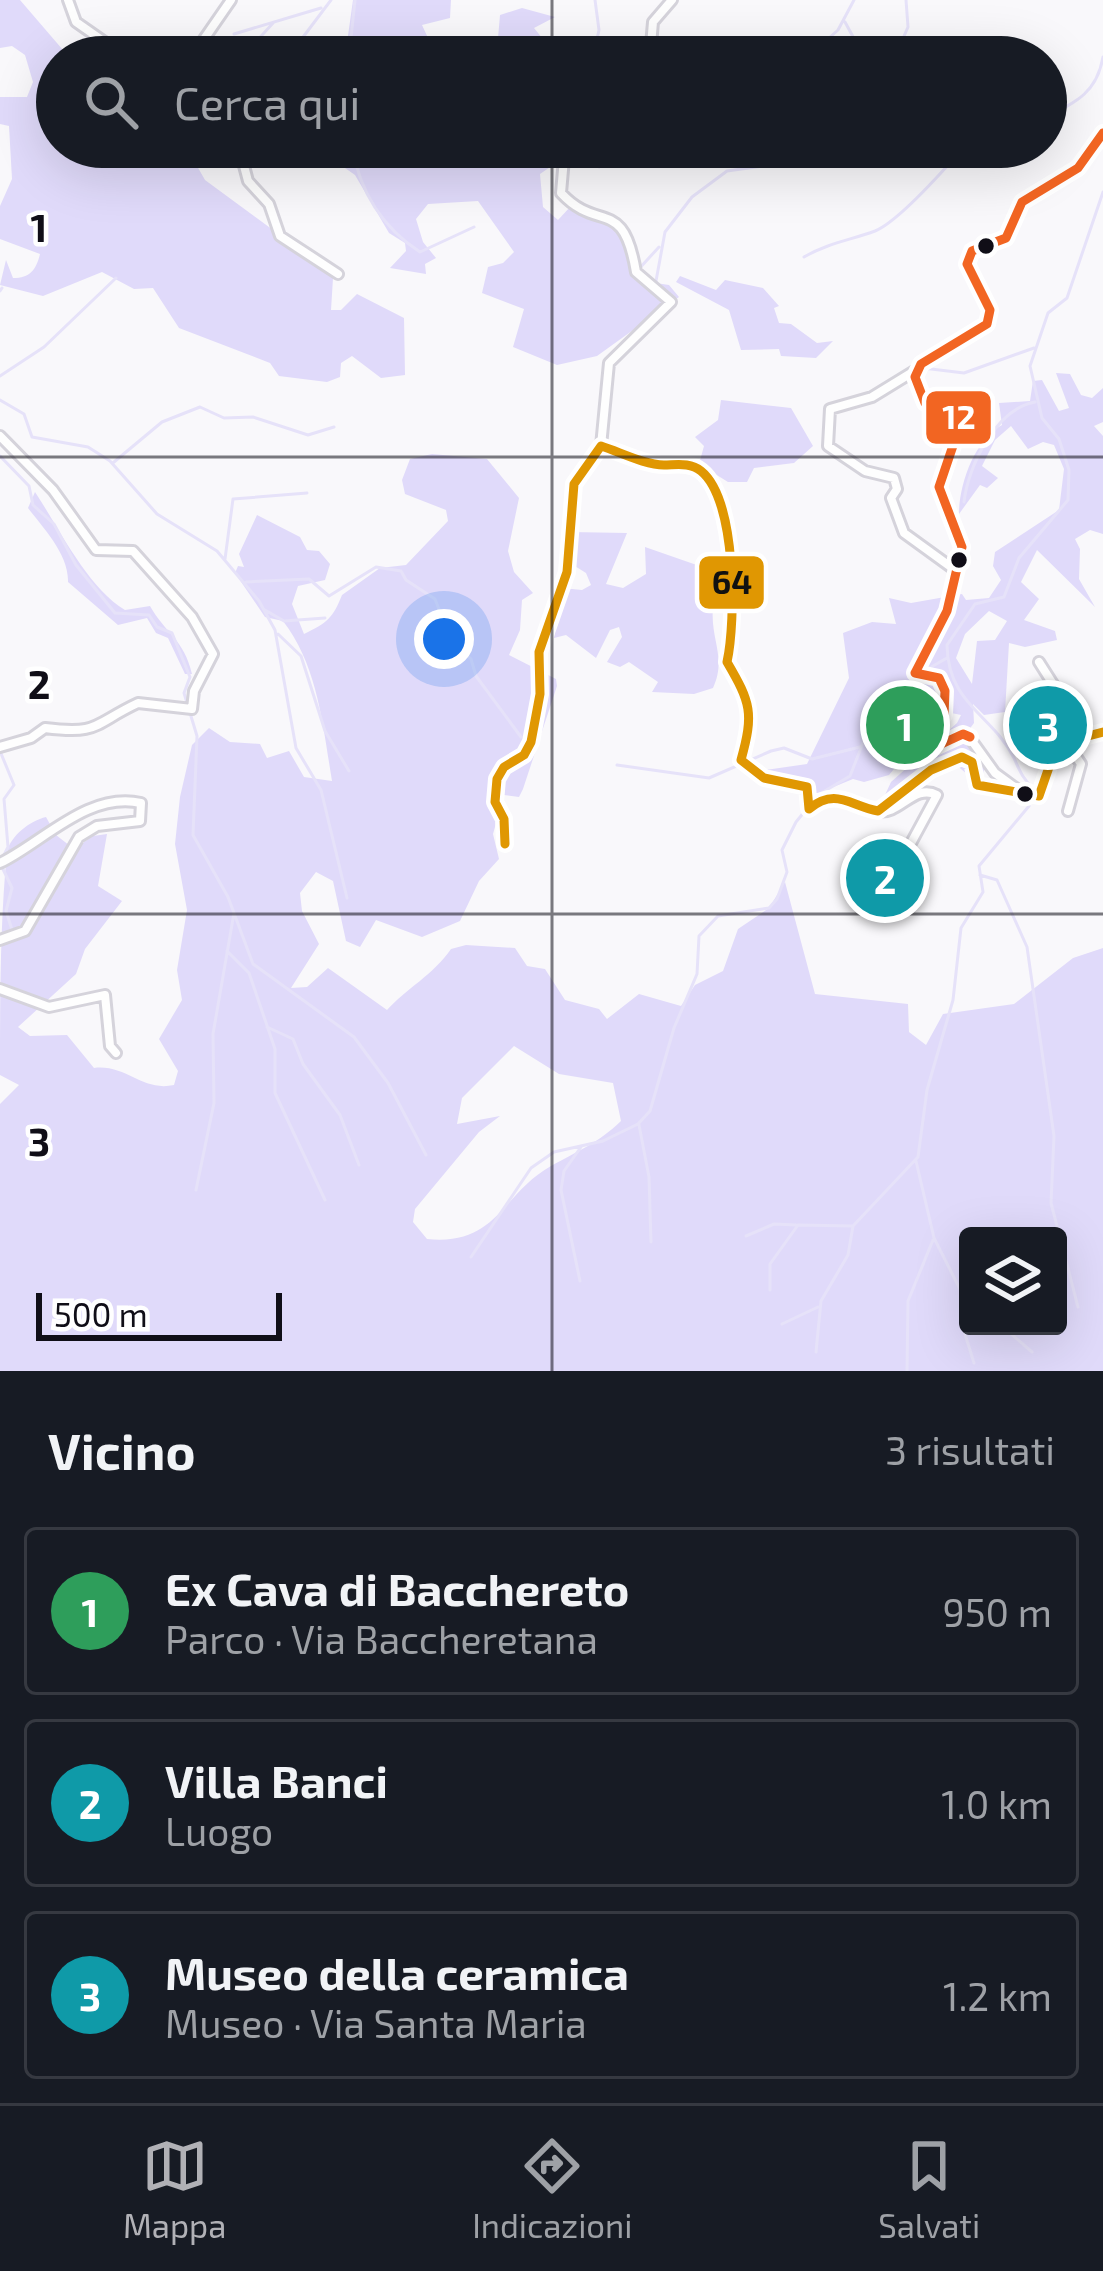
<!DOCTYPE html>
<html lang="it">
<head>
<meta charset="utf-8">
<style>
	:root { --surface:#171b24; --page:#20242c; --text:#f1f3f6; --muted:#9ea1a6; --line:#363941; --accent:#b1b1b6 }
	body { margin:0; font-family:"Exo 2",sans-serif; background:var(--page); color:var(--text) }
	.controls { position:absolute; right:36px; bottom:36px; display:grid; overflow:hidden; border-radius:12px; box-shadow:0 12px 48px #0002 }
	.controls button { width:108px; height:108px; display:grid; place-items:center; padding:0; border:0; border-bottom:3px solid var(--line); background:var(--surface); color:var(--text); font:60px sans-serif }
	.scale { position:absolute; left:36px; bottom:30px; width:246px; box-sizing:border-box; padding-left:12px; border:6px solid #100e17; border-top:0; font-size:33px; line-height:42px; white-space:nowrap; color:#100e17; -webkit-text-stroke:9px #fff; paint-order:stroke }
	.you { position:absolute; left:444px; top:639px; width:42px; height:42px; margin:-30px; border:9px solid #fff; border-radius:50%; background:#1a73e8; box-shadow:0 0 0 18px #1a73e833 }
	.badge { display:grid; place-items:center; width:78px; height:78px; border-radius:50%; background:var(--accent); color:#fff; font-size:39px; font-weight:700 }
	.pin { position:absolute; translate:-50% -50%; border:6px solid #fff; box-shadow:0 3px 12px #0006 }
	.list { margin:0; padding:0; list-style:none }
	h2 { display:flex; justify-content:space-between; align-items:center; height:156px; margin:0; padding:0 48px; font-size:51px }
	h2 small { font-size:39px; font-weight:400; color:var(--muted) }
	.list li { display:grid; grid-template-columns:78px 1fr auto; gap:36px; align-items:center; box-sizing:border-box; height:168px; margin:0 24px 24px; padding:0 24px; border:3px solid var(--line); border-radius:12px }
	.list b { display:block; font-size:45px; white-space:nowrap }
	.list p { margin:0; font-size:39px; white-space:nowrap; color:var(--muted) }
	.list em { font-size:39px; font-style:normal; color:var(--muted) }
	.icon { flex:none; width:66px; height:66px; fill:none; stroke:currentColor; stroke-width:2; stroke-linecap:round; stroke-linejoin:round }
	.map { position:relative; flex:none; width:1103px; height:1371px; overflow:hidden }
	.search { position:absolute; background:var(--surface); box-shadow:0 12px 48px #0002; left:36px; right:36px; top:36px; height:132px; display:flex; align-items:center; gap:30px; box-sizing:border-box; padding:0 42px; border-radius:66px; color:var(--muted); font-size:45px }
	.sheet { height:732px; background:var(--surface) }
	nav { display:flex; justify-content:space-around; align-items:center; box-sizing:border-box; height:168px; border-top:3px solid var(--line); background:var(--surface); font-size:33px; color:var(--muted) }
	nav a { display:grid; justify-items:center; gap:6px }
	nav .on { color:var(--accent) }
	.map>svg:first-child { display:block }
	.green { fill:#e0dafa; fill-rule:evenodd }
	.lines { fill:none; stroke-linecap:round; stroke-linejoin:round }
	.stream { stroke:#e6e2f9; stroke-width:3 }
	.minor-casing { stroke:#d5d3db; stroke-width:14 }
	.minor { stroke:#fefefe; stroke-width:8 }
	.bus-1-casing { stroke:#fff; stroke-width:18 }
	.bus-2-casing { stroke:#fff; stroke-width:18 }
	.bus-1 { stroke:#f26522; stroke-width:9 }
	.bus-2 { stroke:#e09702; stroke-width:9 }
	.grid { fill:none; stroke:#100e17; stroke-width:3; stroke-opacity:0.55 }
	.bus-dot { fill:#100e17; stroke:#fff; stroke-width:4.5 }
	.grid-label { font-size:39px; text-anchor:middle; font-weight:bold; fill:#100e17; stroke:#fff; stroke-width:9; stroke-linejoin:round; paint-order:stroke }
	.line-badge { stroke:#fff; stroke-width:4.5 }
	.badge-label { font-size:33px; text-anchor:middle; font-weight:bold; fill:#fff }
	.pale-badge-label { font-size:33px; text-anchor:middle; font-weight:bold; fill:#111 }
</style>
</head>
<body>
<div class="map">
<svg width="1103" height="1371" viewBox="0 0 1103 1371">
	<rect width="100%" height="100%" fill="#f9f8fb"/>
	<path class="green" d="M0 0H20L69 57H57V147H219L197 166 205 180 322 266 333 278 331 310H341L357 294 404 318 405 375 381 378 352 356 341 363 340 377 327 382 279 376 270 363 179 328 153 288 134 289 102 272 43 296 0 285 6 260 13 278C30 278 36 270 40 254L0 239V206L12 179 9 126 0 124V97H27L33 82 25 55 12 46 0 48Z
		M353 0H451L450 18 422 25 428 38 412 57H345Z
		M522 8 555 17 534 28 551 49 574 57H490L497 50 500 15Z
		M315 147H498L497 162 504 167 519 151 556 163 540 174 543 207 558 220 571 206C621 226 625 230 642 281L669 285 679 297 597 356 557 365 513 347 524 309 482 293 488 267 503 263 514 252 478 201 428 204 416 219 423 242 436 258 425 264 426 274 390 268 406 251 405 243 389 233 355 175Z
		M680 276 716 290 725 280 763 288 779 306 774 308 779 323 791 324 817 343 833 341 816 358 781 356 779 349 741 350 729 310 676 282Z
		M1056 373 1070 374 1081 395 1092 398 1103 388V422L1094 426 1103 436V534L1090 530 1075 539 1080 549 1079 579 1095 607 1037 550 1021 582 1039 599 1024 620 1055 631 1057 640 1025 647 1009 643 1005 712 984 715 973 704 974 723 965 735 986 762 980 785 955 764C944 775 898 794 885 795L891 782 957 723 961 715 942 711 889 775 864 782 853 779 814 795 809 787 759 771 807 764 849 678 843 633 872 622 896 624 889 598 911 603 962 594 966 600 989 598 1001 580 993 566 995 552 1059 510 1064 469 1054 445 1043 442 1028 449 1011 426 995 440 982 466 998 478 987 488 980 485 959 514C959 484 975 439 1002 425L999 403 1030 401 1033 381 1042 380 1059 411 1069 408ZM989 611 1007 621 995 640 977 641 972 684 956 658 965 634Z
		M721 400 791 408 813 446 794 463 754 468 747 482H728L699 464 704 446 695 437 718 420Z
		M432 454 487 459 519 498 508 551 514 572 533 593 522 600 520 630 509 655 556 679 557 686 523 789 519 797 504 795 493 834 499 859 479 881 460 921 422 937 376 920 360 947 346 941 333 881 316 872 300 893 302 911 319 944 291 988 307 987 328 968 387 1010C406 989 433 975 451 949L466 945 515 948 527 966 545 969 565 1000 599 1009 607 1019 639 994 681 1006 695 985 723 971 738 929 769 908 785 882 815 994 908 1004 909 1032 926 1045 943 1014 1014 1004 1073 958 1103 948V1371H0V1104L19 1085 0 1075C0 1003 0 922 7 852 11 835 30 821 46 817L56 835 74 849 93 836 107 834 98 886 122 901 85 949 76 974 18 1027 30 1036 67 1035 94 1068C126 1064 142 1092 174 1085L178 1071 159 1039 182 1000 177 970 187 910 175 844 180 797 192 745 209 728 230 742 260 744 267 758 289 751 304 777 332 781C323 727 318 666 283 621L265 617 235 573 238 566 244 567 239 554 257 515 300 537 307 550 319 551 330 564 325 580 298 586 292 604 304 634C327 623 333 618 342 595L380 568 406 565 448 521 446 510 405 494 402 480 410 459ZM514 1046 559 1074 613 1083 621 1121C598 1143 578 1151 551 1166 500 1195 498 1246 427 1239L413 1222 415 1209 479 1132 500 1116 457 1124 462 1098ZM968 1236H1058V1326H968Z
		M35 492C59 528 87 587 125 610L150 606C165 633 184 639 192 674H185L168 638 156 633 147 618 118 625 68 582C69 554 43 528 28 508Z
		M570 532 627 533 606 584 623 588 646 574 645 547 711 570 700 598 713 608C710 639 727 658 713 688L694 694 652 692 658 682 629 662 620 667 607 662 622 637 619 627 610 630 596 658 566 635 554 638 562 588 582 590 591 585 586 573 570 563Z"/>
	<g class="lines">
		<path class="stream" d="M845 22 864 57
			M234 34 321 8
			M242 57 274 22
			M288 57 331 0
			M349 57 355 0
			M593 57 599 30 595 0
			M808 57 838 30 854 0
			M895 57 908 27 906 0
			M1046 117C1077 102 1097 92 1103 57
			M352 147C360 192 383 228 420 252L474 227
			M905 147 957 155 981 147
			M599 167 627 147
			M804 257C828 243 851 240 875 231 899 221 941 173 957 155
			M637 271 659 247
			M656 281 665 232 692 197 727 171 763 166 796 147
			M0 291 2 288
			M923 368 964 373 1034 348
			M0 376 44 347 116 278
			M0 400 24 414 32 437 88 447 110 461 157 514 217 551 259 601 275 630 296 748 321 790 347 898
			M0 456 29 486 33 505 54 524 76 565 115 613 149 615 157 627 172 633 190 677 184 693 197 736 193 835 228 897 253 964 354 1037 388 1083 426 1155
			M114 462 162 422 200 407 224 418 253 417 308 435 334 427
			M964 502C968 466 996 409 1035 402
			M225 559 233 499 307 493
			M246 582 309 579 329 596 376 567 401 571 406 580 435 599 452 643 471 659 476 676 521 737
			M265 610 284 621 325 618
			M278 634 301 656 325 731 349 771
			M924 671 947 658
			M0 751 14 785 4 799 8 847 3 857
			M617 765 709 778 771 751 784 748 812 759 860 747
			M1034 789C1022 778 1020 771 1014 758 992 714 948 705 947 645L975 604 1004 597 1019 558 1068 500 1069 470 1059 439 1042 418 1030 366 1048 313 1067 298 1103 192
			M2 867 12 888 6 911 13 933
			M980 875 997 880 1027 947 1054 1136 1051 1203 1078 1307
			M227 951 249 973 275 1049V1093L325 1200
			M267 1027 293 1039 303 1064 340 1115 359 1165
			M639 1125 649 1177 651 1242
			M916 1161 934 1238 968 1305
			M196 1190 214 1103 213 1034 234 913
			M746 1236 774 1224 796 1225
			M471 1257 531 1168 554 1152 603 1141 638 1124 650 1111 674 1028 697 974 699 936 718 916 769 908 777 899 787 872 782 850 796 822 818 795 850 776 874 715 894 704 916 676
			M580 1281 561 1190 564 1171 581 1147
			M770 1290V1264L798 1225 853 1226
			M968 1309 965 1334 974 1363
			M782 1324 818 1307
			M1002 1326 1032 1352
			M816 1352 821 1301 848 1255 853 1226 918 1157 927 1090 953 1000 961 928 983 892 979 866 1029 806
			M907 1371 908 1301 933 1240"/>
		<defs>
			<path id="minor" d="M68 0 76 22 126 57
				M193 55 231 0
				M650 57 653 22 672 0
				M239 147 248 181 269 204 280 236 338 274
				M565 147 561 193C599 234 623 195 636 272L671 302 609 363 601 446
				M916 370 872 397 830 409 828 446 865 471 894 478 897 489 891 498 904 533 955 570
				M0 436 53 490 96 550 133 551 192 617 213 654 194 691 192 709 138 703C93 724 100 735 45 728L31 738 0 747
				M1039 662 1065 703 1066 740
				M1030 718 1033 730 1061 740
				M1058 745 1071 749 1081 764 1068 811
				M1021 792 995 773 967 734 937 746 926 742 927 732 944 715 945 691 939 678 915 673 947 611 962 547 939 487 962 419 925 403 915 377 921 364 987 324 990 310 967 264 972 251 1006 238 1022 202 1078 168 1103 133
				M878 811C899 816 914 783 937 795L897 869
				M505 844 504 819 495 802 497 779 504 767 524 755 531 742 540 694 539 652 567 572 574 484 601 446C620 452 645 465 664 465 676 465 690 462 701 471 737 500 736 621 727 662 751 703 754 713 741 760L764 778 807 787 809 809C836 787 850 806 878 811L931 770 962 757 972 762 977 785 1039 796 1057 744 1103 732
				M0 863C42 843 88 791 141 803L140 821 97 826 79 837 25 931 0 940
				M0 989 49 1007 105 995 110 1046 116 1053"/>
		</defs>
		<use href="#minor" class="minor-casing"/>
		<use href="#minor" class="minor"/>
		<defs>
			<path id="bus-1" d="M970 737 963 734 937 746 926 742 927 732 944 715 945 691 939 678 915 673 947 611 962 547 939 487 962 419 925 403 915 377 921 364 987 324 990 310 967 264 972 251 1006 238 1022 202 1078 168 1103 133"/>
			<path id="bus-2" d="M505 844 504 819 495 802 497 779 504 767 524 755 531 742 540 694 539 652 567 572 574 484 601 446C620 452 645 465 664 465 676 465 690 462 701 471 737 500 736 621 727 662 751 703 754 713 741 760L764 778 807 787 809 809C836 787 850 806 878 811L931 770 962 757 972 762 977 785 1039 796 1057 744 1103 732"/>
		</defs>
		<use href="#bus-1" class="bus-1-casing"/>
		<use href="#bus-2" class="bus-2-casing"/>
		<use href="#bus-1" class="bus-1"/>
		<use href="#bus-2" class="bus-2"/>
	</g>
	<path class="grid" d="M552 0V57M552 147V1371M0 457H1103M0 914H1103"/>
	<g class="bus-dot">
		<circle cx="986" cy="246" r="10"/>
		<circle cx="959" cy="560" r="10"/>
		<circle cx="1025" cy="794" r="10"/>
	</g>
	<g class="grid-label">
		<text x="39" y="242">1</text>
		<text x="39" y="699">2</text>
		<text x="39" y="1156">3</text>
	</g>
	<g class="line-badge">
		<rect x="924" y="389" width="69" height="57" rx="12" fill="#f26522"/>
		<rect x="697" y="554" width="69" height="57" rx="12" fill="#e09702"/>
	</g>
	<g class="badge-label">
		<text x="959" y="429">12</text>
	</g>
	<g class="pale-badge-label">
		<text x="732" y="594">64</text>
	</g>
</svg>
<div class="controls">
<button><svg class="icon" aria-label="layers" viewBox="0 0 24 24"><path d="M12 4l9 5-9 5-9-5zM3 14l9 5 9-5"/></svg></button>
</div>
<div class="scale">500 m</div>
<div class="you"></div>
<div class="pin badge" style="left:905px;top:725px;background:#2e9e5b">1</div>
<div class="pin badge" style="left:885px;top:878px;background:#0f9aa8">2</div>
<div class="pin badge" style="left:1048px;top:725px;background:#0f9aa8">3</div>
<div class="search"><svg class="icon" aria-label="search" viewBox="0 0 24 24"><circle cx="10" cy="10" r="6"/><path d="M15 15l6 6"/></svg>Cerca qui</div>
</div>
<section class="sheet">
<h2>Vicino<small>3 risultati</small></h2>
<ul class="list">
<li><span class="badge" style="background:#2e9e5b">1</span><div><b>Ex Cava di Bacchereto</b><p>Parco · Via Baccheretana</p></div><em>950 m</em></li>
<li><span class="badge" style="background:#0f9aa8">2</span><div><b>Villa Banci</b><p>Luogo</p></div><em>1.0 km</em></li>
<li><span class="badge" style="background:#0f9aa8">3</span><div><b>Museo della ceramica</b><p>Museo · Via Santa Maria</p></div><em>1.2 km</em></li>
</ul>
</section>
<nav>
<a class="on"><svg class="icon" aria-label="map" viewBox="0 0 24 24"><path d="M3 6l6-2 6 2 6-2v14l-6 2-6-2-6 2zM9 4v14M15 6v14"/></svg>Mappa</a>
<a><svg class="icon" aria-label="directions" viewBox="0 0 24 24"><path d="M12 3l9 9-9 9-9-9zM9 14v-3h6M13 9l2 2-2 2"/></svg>Indicazioni</a>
<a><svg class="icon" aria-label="saved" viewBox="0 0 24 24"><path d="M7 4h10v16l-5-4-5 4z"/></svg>Salvati</a>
</nav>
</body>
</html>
